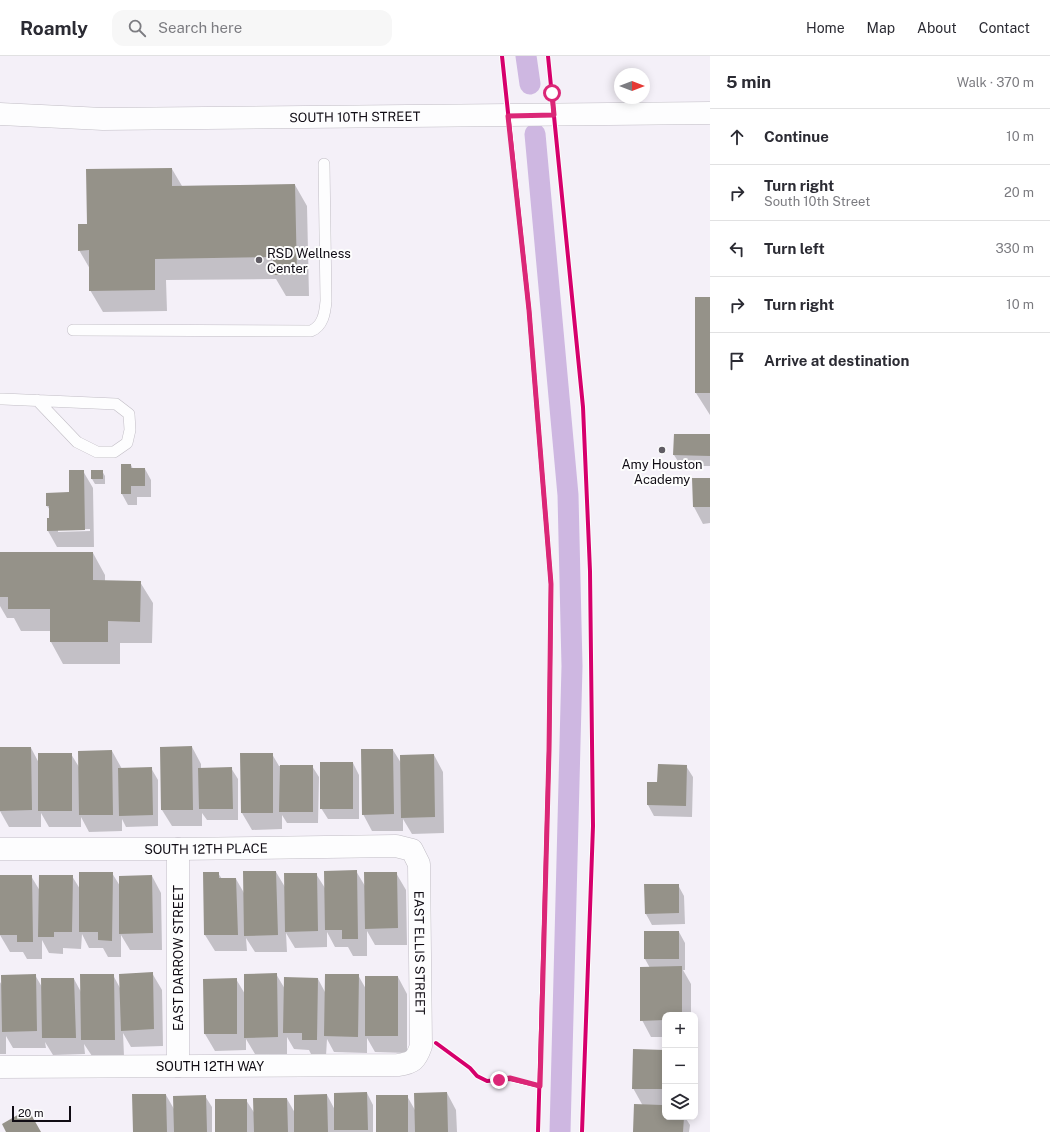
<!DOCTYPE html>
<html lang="en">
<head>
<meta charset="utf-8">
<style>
	:root { --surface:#fff; --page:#f7f7f7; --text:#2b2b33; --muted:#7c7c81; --line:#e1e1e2 }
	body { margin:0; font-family:"Public Sans",sans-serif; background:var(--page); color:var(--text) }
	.controls { position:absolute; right:12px; bottom:12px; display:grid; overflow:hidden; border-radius:8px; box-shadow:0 2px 10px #0003 }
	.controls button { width:36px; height:36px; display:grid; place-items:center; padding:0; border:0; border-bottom:1px solid var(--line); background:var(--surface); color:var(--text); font:20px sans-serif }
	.compass { position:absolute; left:614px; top:12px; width:36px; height:36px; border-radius:50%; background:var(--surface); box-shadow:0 2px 10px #0003; rotate:90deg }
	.scale { position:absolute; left:12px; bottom:10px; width:59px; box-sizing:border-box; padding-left:4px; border:2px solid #100c14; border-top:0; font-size:11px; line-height:14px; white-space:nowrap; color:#100c14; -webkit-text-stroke:3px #fdfdfd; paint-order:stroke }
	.stop { position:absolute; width:12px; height:12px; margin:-9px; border:3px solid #db2777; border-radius:50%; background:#fff }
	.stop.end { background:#db2777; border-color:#fff; box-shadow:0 1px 4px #0008 }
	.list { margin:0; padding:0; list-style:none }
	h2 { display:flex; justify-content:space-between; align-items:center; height:52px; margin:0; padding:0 16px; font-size:17px }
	h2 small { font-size:13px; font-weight:400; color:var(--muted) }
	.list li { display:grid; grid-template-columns:26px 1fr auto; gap:12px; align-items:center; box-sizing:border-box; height:56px; padding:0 16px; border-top:1px solid var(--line) }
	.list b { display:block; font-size:15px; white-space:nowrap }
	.list p { margin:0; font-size:13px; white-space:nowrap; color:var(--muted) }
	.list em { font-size:13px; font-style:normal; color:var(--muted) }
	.icon { flex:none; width:22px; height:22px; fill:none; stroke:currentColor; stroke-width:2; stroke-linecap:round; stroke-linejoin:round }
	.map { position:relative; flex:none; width:710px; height:1076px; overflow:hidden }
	header { display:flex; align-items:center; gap:24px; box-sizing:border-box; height:56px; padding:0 20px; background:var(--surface); border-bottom:1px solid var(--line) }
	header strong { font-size:19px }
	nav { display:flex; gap:22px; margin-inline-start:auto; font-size:14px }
	.search { width:280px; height:36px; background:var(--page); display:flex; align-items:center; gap:10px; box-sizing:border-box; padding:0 14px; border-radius:12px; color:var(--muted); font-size:15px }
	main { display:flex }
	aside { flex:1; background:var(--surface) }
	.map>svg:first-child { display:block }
	.shadow { fill:#0003; fill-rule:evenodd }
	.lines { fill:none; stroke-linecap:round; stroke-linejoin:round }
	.canal { stroke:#ceb7e1; stroke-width:21 }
	.building { fill:#959289 }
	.lane-casing { stroke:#c1bdc5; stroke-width:12 }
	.street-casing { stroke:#c1bdc5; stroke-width:23 }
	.lane { stroke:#fdfdfe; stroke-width:11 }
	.street { stroke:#fdfdfe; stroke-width:22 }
	.cycleway-casing { stroke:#fdfdfd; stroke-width:6 }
	.cycleway { stroke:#d6006c; stroke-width:4 }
	.route { stroke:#db2777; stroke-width:5 }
	.poi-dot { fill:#605c64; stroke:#fdfdfd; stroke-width:1.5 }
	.labels { text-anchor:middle; stroke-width:4; stroke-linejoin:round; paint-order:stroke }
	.street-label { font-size:13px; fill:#100c14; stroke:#fdfdfd }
	.poi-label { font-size:13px; fill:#100c14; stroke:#fdfdfd; text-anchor:start }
</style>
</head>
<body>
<header>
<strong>Roamly</strong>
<div class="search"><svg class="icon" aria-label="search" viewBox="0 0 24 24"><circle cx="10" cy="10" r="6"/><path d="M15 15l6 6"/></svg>Search here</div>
<nav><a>Home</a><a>Map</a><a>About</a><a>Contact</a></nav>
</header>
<main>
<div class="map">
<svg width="710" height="1076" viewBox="0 0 710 1076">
	<rect width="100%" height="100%" fill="#f4f0f8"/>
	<path class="shadow" d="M172 113 182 130 295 129 307 150 309 240H286L276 223 166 224 167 255 103 256 90 234V213L79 194 88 169Z
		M696 242H710V359L696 337Z
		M710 379V410H681L674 399Z
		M131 409 133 413H145L151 424V441H137V449H128L122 438Z
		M83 415 93 432 94 491H57L48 475 50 454 47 450V438L70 437ZM90 473V475L58 476V474Z
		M92 415H102L105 420V428H95L92 423Z
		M710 423V467L703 468 694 451Z
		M0 497H93L105 519V525L140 526 153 547 152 587H120V608H63L51 586V575H21L14 562H7L0 550Z
		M192 691 201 708V713L231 712 238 723V764H207L202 757V770H172L162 754Z
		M0 692H31L39 707 71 698 79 711 112 695 122 713 151 712 158 724V770L126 771 122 763V775L89 776 81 761V771H49L41 757V771H9L0 755Z
		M393 694 401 707 434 699 443 716 444 777 412 778 403 763V775H372L363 758Z
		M272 698 279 710H312L319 721 318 767H287L282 759V773L252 774 242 757Z
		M353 707 359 719V763H328L321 752Z
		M686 710 693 721 692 761 654 760 648 749 658 727Z
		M356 815 365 830 396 817 406 834 407 889H375L367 875V900H353L348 891H335L327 876V891L295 892 286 877 287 896H255L246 882 247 895H215L205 879 218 817 222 823H236L244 837 276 816 285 831 316 818 325 832Z
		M112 817 120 830 152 820 161 837 162 894H130L121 879V901H108L103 892H89L82 878 81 893 63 892V898L49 897 42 884V903H27L23 896H10L0 879V820H31L40 835 72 820 80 833Z
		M678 829 684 840 685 868 652 869 646 858Z
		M679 876 685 887V914H683L691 928V959H665V981H651L642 964 650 912 645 903Z
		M152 917 162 934 163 990 131 991 123 977 124 1000H92L84 988 85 998 53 999 45 986 46 992H13L6 980V998H0V926L3 931 35 919 42 931 74 923 81 936 113 919 120 932Z
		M276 918 285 933 318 923 325 936 358 919 366 933 398 921 407 938V997L375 996 367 982V997L334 996 327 983 326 1000H312L309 994 294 993 287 981V998H255L246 983V994L215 995 205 978 204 924 236 923 245 938Z
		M665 995V1049H661L665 1057V1061H685L690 1069 689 1076H634L643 1050 633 1032Z
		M367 1037 373 1049V1076H216L246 1044 255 1058 287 1043 295 1057 327 1039 335 1054Z
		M447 1037 456 1054 457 1076H377L407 1040 415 1054Z
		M166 1039 174 1053 205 1040 212 1051V1076H134Z"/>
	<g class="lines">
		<path class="canal" d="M526 0 530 28
			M535 78 568 439 572 610 560 1076"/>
	</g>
	<path class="building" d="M172 112V130L295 128 297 219H273V201L155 203V234L89 235V194L78 195V168H87L86 113Z
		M695 241H710V337H695Z
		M674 378H710V400L673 399Z
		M121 408H131V412H145V430H131V438H121Z
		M69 414H84L85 474 47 475V462H49V450H46V437L69 436Z
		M91 414H103V423H91Z
		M692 422H710V451H693Z
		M0 496H93V524L141 525 140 566 108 565V586H50V553H8V541H0Z
		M192 690 193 754H161L160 691Z
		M0 691H31L32 754 0 755Z
		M361 693H393L394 758 362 759Z
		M112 694 113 759H79L78 695Z
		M38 697H72V755H38Z
		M240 697H273V757H241Z
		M434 698 435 761 401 762 400 699Z
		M320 706H353V753H320Z
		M658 708 687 709 686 750 647 749V726H657Z
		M280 709H313V756H279Z
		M152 711 153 759 119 760 118 712Z
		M232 711 233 753H199L198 712Z
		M357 814 358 883H342V874H325L324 815Z
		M243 815H276L278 879 244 880Z
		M79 816H113L112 885 98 884V876H79Z
		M203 816H219V822H236L238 879H204Z
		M364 816H397L398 872 365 873Z
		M284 817H317L318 875 285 876Z
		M0 819H32L33 886H17V879H0Z
		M39 819H73L72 876H54V881H38Z
		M152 819 153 877 119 878V820Z
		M644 828H679V857L645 858Z
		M644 875H679V903H644Z
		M682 910V959H665V964L640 965V911Z
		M153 916 154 973 121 975 119 918Z
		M277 917 278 981 244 982V918Z
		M36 918 37 975 2 976 1 919Z
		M80 918H114L115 984H81Z
		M325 918H359L358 981 324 980Z
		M365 920H398V980H365Z
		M284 921 318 922 317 984H302V977H283Z
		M41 922H74L76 982H42Z
		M237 922V978H204L203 923Z
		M633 993 665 994V1033H632Z
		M367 1036 368 1074H334V1037Z
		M447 1036 448 1076H415L414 1037Z
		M132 1038H166L167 1076H133Z
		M327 1038 328 1076H294V1039Z
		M206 1039 207 1076H174L173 1040Z
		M376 1039H408V1076H376Z
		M253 1042H287L288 1076H254Z
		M215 1043H247V1076H215Z
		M634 1048 662 1049V1056H665V1061H684L683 1076H633Z
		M28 1053 41 1076H6L2 1068Z"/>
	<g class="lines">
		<defs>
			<path id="lane" d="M73 274 311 275C323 270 325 257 326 245L324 108
				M0 343H3L116 348 129 358 130 374 127 387 114 396H97L77 386 37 344"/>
			<g id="street">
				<path id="s1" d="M0 58 103 63 710 57"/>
				<path id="s2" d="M0 793H178L396 790 412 794 419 808 421 990C416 1004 413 1007 398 1009L0 1011"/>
				<path d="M178 793V1010"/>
			</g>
		</defs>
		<use href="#lane" class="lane-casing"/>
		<use href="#street" class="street-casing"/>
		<use href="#lane" class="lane"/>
		<use href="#street" class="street"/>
		<defs>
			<path id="cycleway" d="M502 0 529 254 551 528 549 695 538 1076
				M548 0 583 351 590 515 593 770 582 1076
				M436 987 470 1012 477 1020 487 1025 510 1023 540 1030"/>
		</defs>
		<use href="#cycleway" class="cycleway-casing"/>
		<use href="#cycleway" class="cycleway"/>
	</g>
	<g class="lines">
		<path class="route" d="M499 1024 510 1022 540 1030 549 695 551 528 529 254 508 60 554 59 552 37"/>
	</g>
	<g class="poi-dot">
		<circle cx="259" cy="204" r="4"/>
		<circle cx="662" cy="394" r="4"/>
	</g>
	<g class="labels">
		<g class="street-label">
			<text dy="5" stroke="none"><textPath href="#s1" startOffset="355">SOUTH 10TH STREET</textPath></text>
			<text dy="5" stroke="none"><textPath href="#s2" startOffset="206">SOUTH 12TH PLACE</textPath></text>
			<text dy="5" stroke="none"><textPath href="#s2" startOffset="517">EAST ELLIS STREET</textPath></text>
			<text transform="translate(178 902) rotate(-90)" y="5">EAST DARROW STREET</text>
			<text x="210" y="1015">SOUTH 12TH WAY</text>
		</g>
		<g class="poi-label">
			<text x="267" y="202">RSD Wellness<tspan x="267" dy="15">Center</tspan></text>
			<text x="662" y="413" text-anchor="middle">Amy Houston<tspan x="662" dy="15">Academy</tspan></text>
		</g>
	</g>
</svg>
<div class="controls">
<button>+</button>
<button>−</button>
<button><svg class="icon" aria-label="layers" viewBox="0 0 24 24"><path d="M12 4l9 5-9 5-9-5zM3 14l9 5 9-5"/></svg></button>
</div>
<svg class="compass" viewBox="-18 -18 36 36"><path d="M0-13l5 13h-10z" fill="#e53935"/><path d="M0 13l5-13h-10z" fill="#7c7c81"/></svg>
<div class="scale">20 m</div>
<div class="stop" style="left:552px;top:37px"></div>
<div class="stop end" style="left:499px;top:1024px"></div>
</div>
<aside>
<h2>5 min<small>Walk · 370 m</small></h2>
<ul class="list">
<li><svg class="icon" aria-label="ahead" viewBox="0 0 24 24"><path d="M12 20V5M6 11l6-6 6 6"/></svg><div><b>Continue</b></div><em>10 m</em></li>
<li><svg class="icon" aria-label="right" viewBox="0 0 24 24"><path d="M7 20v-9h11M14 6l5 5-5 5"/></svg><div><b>Turn right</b><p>South 10th Street</p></div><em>20 m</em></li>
<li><svg class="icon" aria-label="left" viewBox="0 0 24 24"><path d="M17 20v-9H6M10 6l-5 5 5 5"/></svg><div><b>Turn left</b></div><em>330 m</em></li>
<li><svg class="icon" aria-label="right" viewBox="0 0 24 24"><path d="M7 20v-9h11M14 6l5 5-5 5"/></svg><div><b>Turn right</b></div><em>10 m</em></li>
<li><svg class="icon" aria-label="arrive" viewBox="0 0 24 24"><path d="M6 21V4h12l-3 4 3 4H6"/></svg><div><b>Arrive at destination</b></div></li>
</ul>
</aside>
</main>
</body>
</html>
